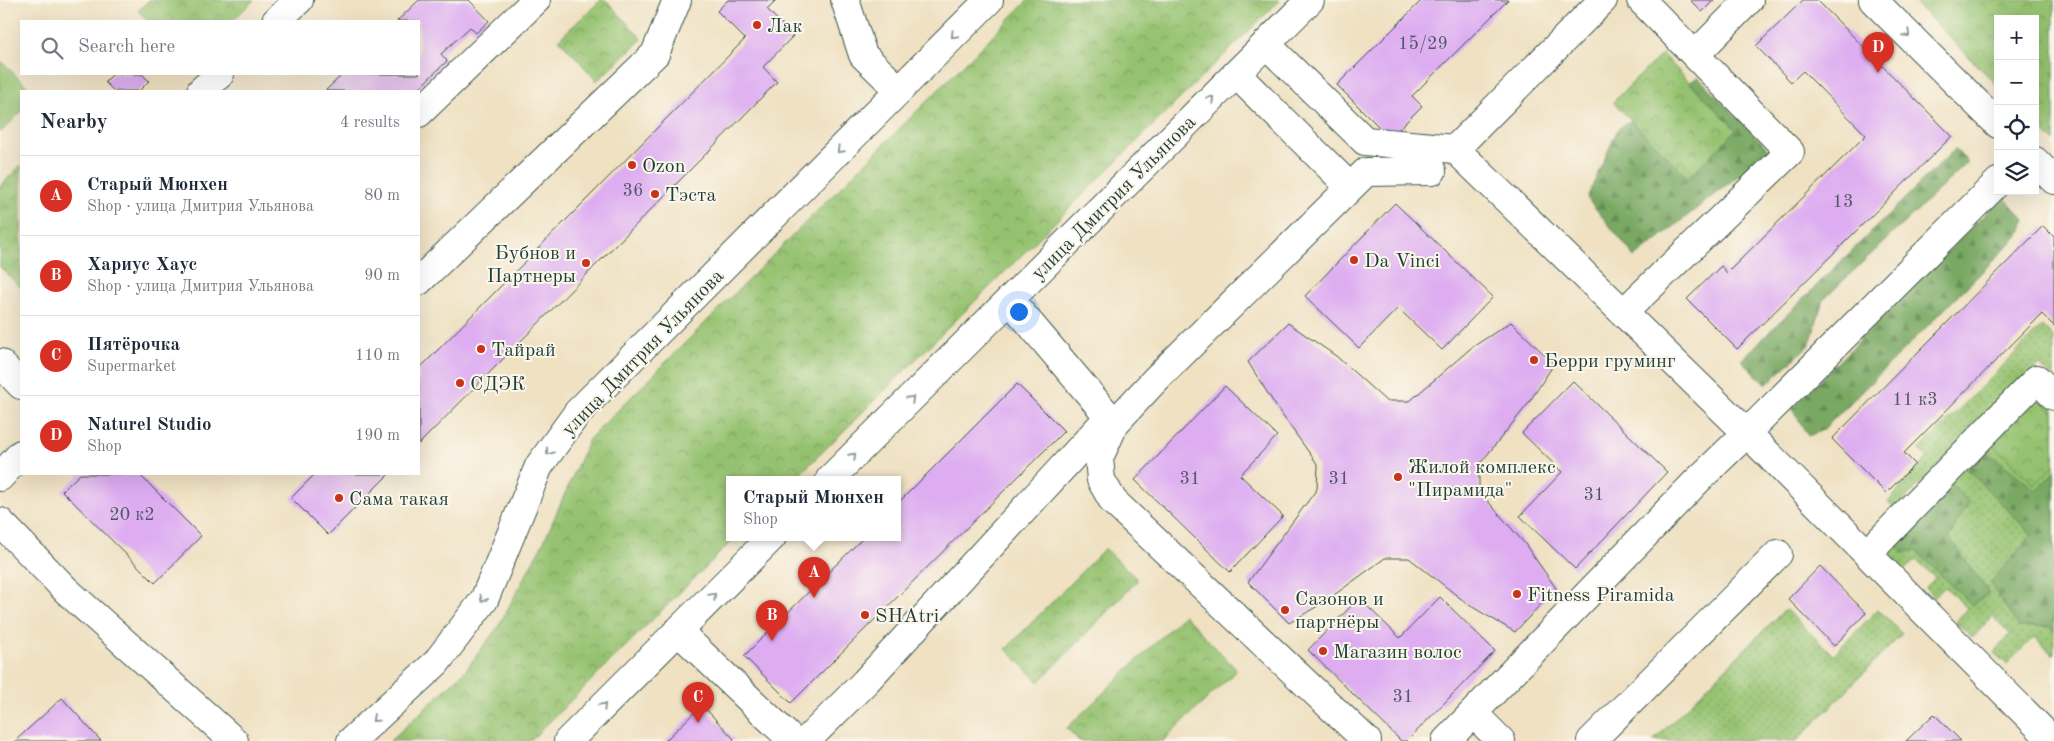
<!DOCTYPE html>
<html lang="en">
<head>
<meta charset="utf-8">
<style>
	:root { --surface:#fff; --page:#f2f2f3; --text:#1f2937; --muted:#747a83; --line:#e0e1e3; --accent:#d93025 }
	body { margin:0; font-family:"Old Standard TT",serif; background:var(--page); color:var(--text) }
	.controls { position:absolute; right:15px; top:15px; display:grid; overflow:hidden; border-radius:0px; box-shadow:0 5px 20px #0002 }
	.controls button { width:45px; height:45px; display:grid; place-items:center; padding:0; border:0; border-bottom:1px solid var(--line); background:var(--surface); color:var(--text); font:25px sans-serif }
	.you { position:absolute; left:1018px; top:311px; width:18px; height:18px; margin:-12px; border:4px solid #fff; border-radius:50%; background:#1a73e8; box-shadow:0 0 0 8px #1a73e833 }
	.badge { display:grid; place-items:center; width:32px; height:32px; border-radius:50%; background:var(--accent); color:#fff; font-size:16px; font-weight:700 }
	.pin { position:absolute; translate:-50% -41px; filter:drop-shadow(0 1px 2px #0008) }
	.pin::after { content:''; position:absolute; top:26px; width:18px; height:15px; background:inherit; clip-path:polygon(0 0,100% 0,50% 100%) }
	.popup { position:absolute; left:726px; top:476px; width:175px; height:65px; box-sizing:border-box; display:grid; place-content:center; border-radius:0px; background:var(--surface); filter:drop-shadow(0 1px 4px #0005); font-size:16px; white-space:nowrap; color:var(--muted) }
	.popup b { font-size:19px; color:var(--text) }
	.popup::after { content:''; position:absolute; left:50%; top:100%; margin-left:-10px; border:10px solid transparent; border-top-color:var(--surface) }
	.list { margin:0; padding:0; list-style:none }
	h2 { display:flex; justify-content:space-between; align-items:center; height:65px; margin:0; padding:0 20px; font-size:21px }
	h2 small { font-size:16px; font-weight:400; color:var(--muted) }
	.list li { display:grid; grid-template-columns:32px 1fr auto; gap:15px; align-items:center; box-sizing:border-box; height:80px; padding:0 20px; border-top:1px solid var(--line) }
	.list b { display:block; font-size:19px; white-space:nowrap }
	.list p { margin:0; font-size:16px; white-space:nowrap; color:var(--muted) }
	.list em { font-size:16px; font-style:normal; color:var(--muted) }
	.icon { flex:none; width:28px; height:28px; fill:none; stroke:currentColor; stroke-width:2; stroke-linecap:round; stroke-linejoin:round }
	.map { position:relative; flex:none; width:2054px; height:741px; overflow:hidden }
	.search { position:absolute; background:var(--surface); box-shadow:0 5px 20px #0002; left:20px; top:20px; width:400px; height:55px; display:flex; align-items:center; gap:12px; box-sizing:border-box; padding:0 18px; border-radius:0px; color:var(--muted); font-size:19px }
	.panel { position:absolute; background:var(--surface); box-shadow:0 5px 20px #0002; left:20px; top:90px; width:400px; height:385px; border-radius:0px }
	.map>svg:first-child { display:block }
	.grass { fill:url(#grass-dots); stroke:#5a8052 }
	.forest { fill:url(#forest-firs); stroke:#4c724b }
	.park { fill:url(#park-crowns); stroke:#5a8052 }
	.garden { fill:#95c270; stroke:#5a8052 }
	.building { fill:#ddacf1 }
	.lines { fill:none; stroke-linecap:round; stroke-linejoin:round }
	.minor-casing { stroke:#3e5649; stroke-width:30 }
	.major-casing { stroke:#3e5649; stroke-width:30 }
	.minor { stroke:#fff; stroke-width:28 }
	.major { stroke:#fff; stroke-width:28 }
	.oneway { stroke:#8f9e9a }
	.poi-dot { fill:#c8321e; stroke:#fbf7ec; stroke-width:2 }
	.labels { text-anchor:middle; stroke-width:4; stroke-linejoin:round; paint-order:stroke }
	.number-label { font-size:18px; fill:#4e5963 }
	.poi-label { font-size:20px; fill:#1f3d34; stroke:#fbf7ec; text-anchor:start }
	.street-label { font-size:20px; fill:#1f3d34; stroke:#fbf7ec }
</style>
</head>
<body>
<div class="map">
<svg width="2054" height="741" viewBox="0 0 2054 741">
	<defs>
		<pattern id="grass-dots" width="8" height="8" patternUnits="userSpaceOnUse" patternTransform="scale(1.25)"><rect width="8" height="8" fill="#95c270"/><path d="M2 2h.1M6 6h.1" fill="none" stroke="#799f5d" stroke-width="1.8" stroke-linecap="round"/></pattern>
		<pattern id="forest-firs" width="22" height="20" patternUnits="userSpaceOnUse" patternTransform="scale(1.25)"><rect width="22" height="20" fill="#78a862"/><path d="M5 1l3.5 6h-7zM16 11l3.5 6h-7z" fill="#628a52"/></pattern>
		<pattern id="park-crowns" width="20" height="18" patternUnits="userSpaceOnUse" patternTransform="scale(1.25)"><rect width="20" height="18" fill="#95c270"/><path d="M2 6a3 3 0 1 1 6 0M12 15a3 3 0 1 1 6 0" fill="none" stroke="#799f5d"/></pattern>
	</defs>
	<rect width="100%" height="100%" fill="#fbf7ec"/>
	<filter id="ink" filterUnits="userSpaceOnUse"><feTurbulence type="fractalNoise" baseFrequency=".02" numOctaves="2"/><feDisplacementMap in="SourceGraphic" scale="10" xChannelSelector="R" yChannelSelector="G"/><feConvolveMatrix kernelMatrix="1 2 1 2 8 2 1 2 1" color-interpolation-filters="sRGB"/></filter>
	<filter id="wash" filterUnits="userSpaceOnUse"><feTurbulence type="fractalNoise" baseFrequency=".0096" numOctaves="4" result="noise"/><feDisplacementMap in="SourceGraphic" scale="20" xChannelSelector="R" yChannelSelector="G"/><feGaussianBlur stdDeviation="1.12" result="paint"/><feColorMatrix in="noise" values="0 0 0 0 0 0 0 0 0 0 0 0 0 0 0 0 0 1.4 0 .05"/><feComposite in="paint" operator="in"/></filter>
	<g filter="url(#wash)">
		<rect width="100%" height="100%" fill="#efe1c2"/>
		<path class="grass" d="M2042 326 2054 338V380L2039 365 1895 509 1888 502 1928 457 1919 450Z
			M2038 390 2054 405V656L2034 637 2007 664 1994 653 2010 634 1992 616 1973 638 1956 622 1967 608 1945 587 1934 597 1925 588 1935 578 1916 560 1904 570 1881 548Z
			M1785 609 1833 655 1878 609 1902 634 1797 741H1653Z"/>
		<path class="forest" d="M1698 77 1770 151 1635 257 1587 198 1618 129Z
			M1955 149 1968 162 1823 300 1810 344 1766 385 1741 360Z
			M2003 196 2025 220 2021 233 1823 430 1808 436 1792 408Z
			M1986 451 2037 491 2054 472V631L2049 626 2019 627 1990 583 2032 535 1967 469Z
			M1951 484 1969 502 1949 537 1989 593 1972 605 1915 550 1902 553 1896 543Z"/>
		<path class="park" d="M149 0H254L232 21H148L138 11Z
			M601 0H606L642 39 597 81 559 39Z
			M1028 0H1280L795 479H730V537H736L530 741H390L464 672 498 627 545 539 589 439Z
			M1912 0H2054V142L2035 123V19H1998V86Z
			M1662 54 1736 130 1688 178 1613 102Z
			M21 165V288L0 267V186Z
			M2036 396 2054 412V465L2035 485 1991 443Z
			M1105 548 1138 580 1039 682 1006 649Z
			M1184 615 1237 670 1163 741H1079L1067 728Z"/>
		<path class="garden" d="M0 60 32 91H21V112L0 133Z"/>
		<g id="blocks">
			<path class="building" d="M419 0H469L489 21 476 33 470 27 441 54 447 61 416 91H325L343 74H419V21H397Z
				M728 0H776L767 9 793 36 763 67 777 82 419 444V369L745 39 717 11Z
				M1422 0H1508L1412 96 1422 106 1390 138 1337 85Z
				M1690 0H1714L1702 12Z
				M1803 0H1817L1952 136 1737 349 1687 299 1721 266 1727 273 1866 135 1803 71 1791 82 1756 46Z
				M113 74H142L149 81 139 91H114L105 82Z
				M1395 203 1493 297 1442 350 1398 308 1359 348 1305 296Z
				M2043 226 2054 237V326L2042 314 1904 453 1915 464 1886 493 1832 439Z
				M1511 322 1554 364 1528 404 1479 465V491L1525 544 1556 588 1515 632 1469 605 1409 558H1385L1323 603 1289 623 1248 582 1317 489 1318 465 1277 408 1248 362 1288 323 1336 356 1386 401H1410L1471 348Z
				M1573 381 1667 472 1575 569 1520 516 1562 472 1522 433Z
				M1017 384 1064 431 791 703 744 656 864 537H898V503Z
				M1225 386 1277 436 1240 475 1283 516 1230 572 1135 480Z
				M80 474H139L201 536 155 583 62 491Z
				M315 474H389L328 535 291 498Z
				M1820 566 1866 613 1834 646 1788 599Z
				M1440 597 1495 651 1407 741H1401L1308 650 1359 598 1400 638Z
				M62 698 101 741H15Z
				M702 705 734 739 732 741H665Z
				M1934 714 1961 741H1906Z"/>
		</g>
	</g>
	<g filter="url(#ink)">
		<use href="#blocks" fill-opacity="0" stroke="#3e5649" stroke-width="1"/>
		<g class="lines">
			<defs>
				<path id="minor" d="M845 0 863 55 899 90
					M1873 0 1998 124
					M276 21 299 0
					M1266 44 1365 141 1455 149 1747 433 1697 481 1473 713
					M1695 55 1749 0
					M1236 74 1349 186
					M201 91 220 74
					M419 113 536 0
					M1455 149 1603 0
					M2035 161 2054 180
					M1998 182 1747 433 2053 741
					M419 281 655 54 677 0
					M1624 312 1790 152 1641 0
					M0 363 21 385
					M0 477 21 454
					M0 522 67 591 234 741
					M1867 554 2037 379 2054 396
					M678 631 793 741
					M806 741 865 682 1109 417 1010 300
					M1367 741 1113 501 1101 480 1099 458 1115 423 1155 380 1366 172 1432 171
					M1446 741 1473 713 1501 741
					M1591 741 1778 554"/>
				<path id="major" d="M830 479 1310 0
					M351 741 436 663 484 600 539 466 578 412 989 0
					M568 741 772 537"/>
			</defs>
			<use href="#minor" class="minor-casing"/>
			<use href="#major" class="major-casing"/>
			<use href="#minor" class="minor"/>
			<use href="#major" class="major"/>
		</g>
		<defs><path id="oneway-chevron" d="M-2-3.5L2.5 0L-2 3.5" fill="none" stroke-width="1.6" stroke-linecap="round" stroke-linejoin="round" transform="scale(1.25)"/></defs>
		<g class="oneway">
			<use href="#oneway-chevron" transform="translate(1907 34) rotate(45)"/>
			<use href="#oneway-chevron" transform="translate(954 35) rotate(135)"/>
			<use href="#oneway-chevron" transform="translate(1211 99) rotate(-45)"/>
			<use href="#oneway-chevron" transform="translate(840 150) rotate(135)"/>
			<use href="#oneway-chevron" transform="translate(911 399) rotate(-45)"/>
			<use href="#oneway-chevron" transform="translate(549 452) rotate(126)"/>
			<use href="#oneway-chevron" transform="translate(853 456) rotate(-45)"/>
			<use href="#oneway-chevron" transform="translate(713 596) rotate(-45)"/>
			<use href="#oneway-chevron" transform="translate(483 599) rotate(120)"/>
			<use href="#oneway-chevron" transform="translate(603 706) rotate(-45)"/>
			<use href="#oneway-chevron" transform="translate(375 719) rotate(138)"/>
		</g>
	</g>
	<g class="poi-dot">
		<circle cx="757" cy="25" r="5"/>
		<circle cx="632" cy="165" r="5"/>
		<circle cx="655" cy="194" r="5"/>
		<circle cx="1354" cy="260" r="5"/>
		<circle cx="586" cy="263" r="5"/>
		<circle cx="481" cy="349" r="5"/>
		<circle cx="1534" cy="360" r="5"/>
		<circle cx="460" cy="383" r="5"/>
		<circle cx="1398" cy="477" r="5"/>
		<circle cx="339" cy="498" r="5"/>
		<circle cx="1517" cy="594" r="5"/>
		<circle cx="1285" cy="610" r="5"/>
		<circle cx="865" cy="615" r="5"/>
		<circle cx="1323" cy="651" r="5"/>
	</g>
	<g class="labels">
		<g class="number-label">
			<text x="1423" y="49">15/29</text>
			<text x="633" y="196">36</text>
			<text x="1843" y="207">13</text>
			<text x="1915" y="405">11 к3</text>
			<text x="1190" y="484">31</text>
			<text x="1339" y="484">31</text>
			<text x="1594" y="500">31</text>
			<text x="132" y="520">20 к2</text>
			<text x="1403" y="702">31</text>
		</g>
		<g class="poi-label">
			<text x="767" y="32">Лак</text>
			<text x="642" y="172">Ozon</text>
			<text x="665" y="201">Тэста</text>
			<text x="576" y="259" text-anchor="end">Бубнов и<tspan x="576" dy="23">Партнеры</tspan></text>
			<text x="1364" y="267">Da Vinci</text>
			<text x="491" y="356">Тайрай</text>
			<text x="1544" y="367">Берри груминг</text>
			<text x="470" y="390">СДЭК</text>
			<text x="1408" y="473">Жилой комплекс<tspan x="1408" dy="23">"Пирамида"</tspan></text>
			<text x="349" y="505">Сама такая</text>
			<text x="1527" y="601">Fitness Piramida</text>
			<text x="1295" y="605">Сазонов и<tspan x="1295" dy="23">партнёры</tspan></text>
			<text x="875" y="622">SHAtri</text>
			<text x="1333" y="658">Магазин волос</text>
		</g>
		<g class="street-label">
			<text transform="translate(1113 197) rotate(-45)" y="7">улица Дмитрия Ульянова</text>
			<text transform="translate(642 352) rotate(-46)" y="7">улица Дмитрия Ульянова</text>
		</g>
	</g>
</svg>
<div class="controls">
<button>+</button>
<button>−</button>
<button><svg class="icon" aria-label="locate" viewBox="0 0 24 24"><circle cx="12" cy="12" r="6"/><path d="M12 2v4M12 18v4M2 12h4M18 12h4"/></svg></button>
<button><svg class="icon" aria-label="layers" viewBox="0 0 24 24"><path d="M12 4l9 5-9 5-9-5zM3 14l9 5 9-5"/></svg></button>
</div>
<div class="you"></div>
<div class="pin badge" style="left:814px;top:598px">A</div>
<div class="popup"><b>Старый Мюнхен</b>Shop</div>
<div class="pin badge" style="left:772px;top:641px">B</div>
<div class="pin badge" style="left:698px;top:723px">C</div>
<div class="pin badge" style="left:1878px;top:73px">D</div>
<div class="search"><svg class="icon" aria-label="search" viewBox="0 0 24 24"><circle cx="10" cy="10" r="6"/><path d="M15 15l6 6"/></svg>Search here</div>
<section class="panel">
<h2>Nearby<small>4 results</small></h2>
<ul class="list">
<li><span class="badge">A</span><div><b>Старый Мюнхен</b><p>Shop · улица Дмитрия Ульянова</p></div><em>80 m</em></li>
<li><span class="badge">B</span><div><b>Хариус Хаус</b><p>Shop · улица Дмитрия Ульянова</p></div><em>90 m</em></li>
<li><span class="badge">C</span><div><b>Пятёрочка</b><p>Supermarket</p></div><em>110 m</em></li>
<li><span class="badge">D</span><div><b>Naturel Studio</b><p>Shop</p></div><em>190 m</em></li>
</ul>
</section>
</div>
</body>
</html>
